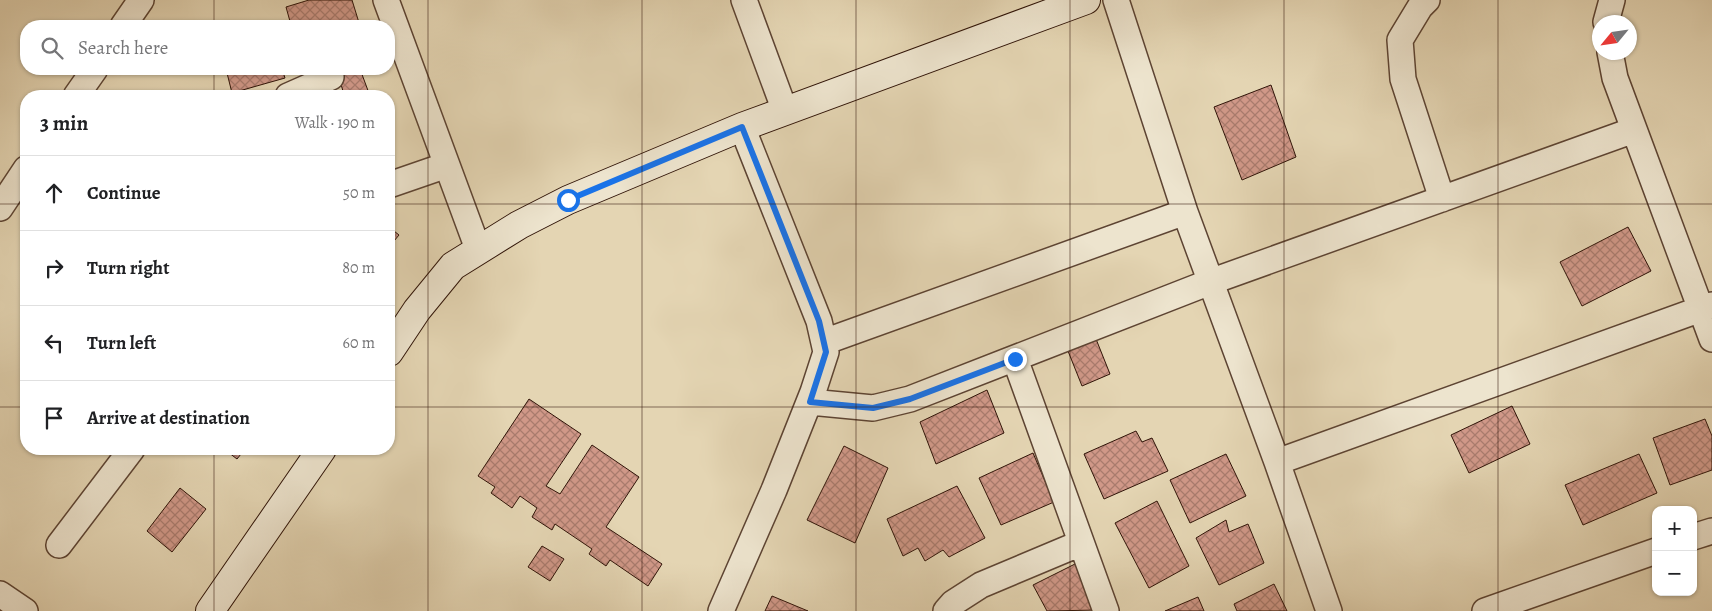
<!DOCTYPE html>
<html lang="en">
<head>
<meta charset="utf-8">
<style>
	:root { --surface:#fff; --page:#f2f2f2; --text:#202124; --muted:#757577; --line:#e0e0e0 }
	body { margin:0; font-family:Alegreya,serif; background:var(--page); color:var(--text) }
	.controls { position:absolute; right:15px; bottom:15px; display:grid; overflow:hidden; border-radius:10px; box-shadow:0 1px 4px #0004 }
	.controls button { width:45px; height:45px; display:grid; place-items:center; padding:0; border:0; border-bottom:1px solid var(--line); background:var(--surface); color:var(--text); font:25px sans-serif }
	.compass { position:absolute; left:1592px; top:15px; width:45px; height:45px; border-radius:50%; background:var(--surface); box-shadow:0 1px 4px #0004; rotate:241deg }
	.stop { position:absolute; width:15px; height:15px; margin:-11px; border:4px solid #1a73e8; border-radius:50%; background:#fff }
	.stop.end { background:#1a73e8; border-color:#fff; box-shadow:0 1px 5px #0008 }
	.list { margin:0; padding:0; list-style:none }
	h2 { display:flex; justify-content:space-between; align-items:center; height:65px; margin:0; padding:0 20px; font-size:21px }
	h2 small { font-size:16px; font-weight:400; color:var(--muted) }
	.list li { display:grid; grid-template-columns:32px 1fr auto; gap:15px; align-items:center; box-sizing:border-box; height:75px; padding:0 20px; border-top:1px solid var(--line) }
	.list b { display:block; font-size:19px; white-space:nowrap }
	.list em { font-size:16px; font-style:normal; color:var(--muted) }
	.icon { flex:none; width:28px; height:28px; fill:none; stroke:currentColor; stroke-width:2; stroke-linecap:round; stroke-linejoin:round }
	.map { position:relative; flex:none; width:1712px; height:611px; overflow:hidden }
	.search { position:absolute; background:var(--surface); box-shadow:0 1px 4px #0004; left:20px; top:20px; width:375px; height:55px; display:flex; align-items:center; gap:12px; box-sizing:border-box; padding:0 18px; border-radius:20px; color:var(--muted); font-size:19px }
	.panel { position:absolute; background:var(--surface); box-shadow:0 1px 4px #0004; left:20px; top:90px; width:375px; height:365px; border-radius:20px }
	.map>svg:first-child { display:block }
	.building { fill:url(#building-cross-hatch); stroke:#301408 }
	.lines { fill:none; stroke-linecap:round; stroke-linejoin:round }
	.street-casing { stroke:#5d4433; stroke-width:28 }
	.secondary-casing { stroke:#301408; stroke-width:30 }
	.street { stroke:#ede4ce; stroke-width:25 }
	.secondary { stroke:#ede4ce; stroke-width:28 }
	.route { stroke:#1a73e8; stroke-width:6 }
	.grid { fill:none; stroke:#301408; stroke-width:1; stroke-opacity:0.55 }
</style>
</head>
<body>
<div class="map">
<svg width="1712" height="611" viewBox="0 0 1712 611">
	<defs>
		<pattern id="building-cross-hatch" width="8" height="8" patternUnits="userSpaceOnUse" patternTransform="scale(1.25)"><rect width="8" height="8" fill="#d09888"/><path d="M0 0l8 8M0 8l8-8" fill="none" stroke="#a97b6d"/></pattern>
	</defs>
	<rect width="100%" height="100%" fill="#e4d5b3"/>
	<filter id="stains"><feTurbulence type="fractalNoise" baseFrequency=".004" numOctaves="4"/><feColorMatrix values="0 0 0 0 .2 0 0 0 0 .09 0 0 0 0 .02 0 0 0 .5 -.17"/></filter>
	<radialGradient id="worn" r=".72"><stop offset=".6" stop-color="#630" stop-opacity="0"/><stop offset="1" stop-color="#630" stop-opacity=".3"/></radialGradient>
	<path class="building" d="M309 0H352L360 26H298L297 23 291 25 286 7Z
		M226 69H282L285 78 232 93Z
		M356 69H360L370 96H329L343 91 338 75Z
		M1271 85 1296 157 1242 180 1214 107Z
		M389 227 399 235 389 247Z
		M1628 227 1651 271 1582 306 1560 262Z
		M1096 339 1110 374 1082 386 1068 351Z
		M987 390 1004 433 936 464 920 422Z
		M529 399 581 434 546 486 560 494 592 445 639 477 606 527 662 564 648 586 610 560 606 566 589 554 592 549 555 524 552 530 532 517 537 508 520 496 512 508 491 493 495 487 478 476Z
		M1512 406 1530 444 1469 473 1451 435Z
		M1705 419 1712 436V470L1670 485 1653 438Z
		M1136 431 1142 442 1152 438 1168 471 1104 499 1084 454Z
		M844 446 888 468 855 543 807 520Z
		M224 449H245L237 459Z
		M1033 453 1054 502 1001 525 979 478Z
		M1226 454 1246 496 1190 523 1170 480Z
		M1639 454 1657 493 1583 525 1565 485Z
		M957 486 985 538 949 557 943 550 925 561 918 548 903 556 887 519Z
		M180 488 206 509 172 552 147 531Z
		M1157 501 1189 566 1149 588 1115 523Z
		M1226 520 1229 532 1248 524 1264 563 1219 585 1196 538Z
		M542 546 564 559 550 581 528 567Z
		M1075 564 1098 610 1047 611 1033 585Z
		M1274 584 1287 611H1237L1234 604Z
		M772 596 808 611H765Z
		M1198 597 1204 611H1165Z"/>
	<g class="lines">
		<defs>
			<path id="street" d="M386 0 478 249
				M744 0 785 111
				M1116 0 1185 212 1277 462 1329 611
				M1427 0 1420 7 1400 40 1403 79 1442 199
				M1606 22 1612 0
				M123 26 141 0
				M1610 52 1615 78 1712 339
				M76 96 95 69
				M288 96 331 77
				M389 185 447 165
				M0 208 26 169
				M824 342 1185 212
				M1015 359 1106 611
				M810 402 873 408 910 399 1210 282 1634 130
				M1277 462 1712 305
				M1693 537 1712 531
				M59 545 132 449
				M0 594 25 611
				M721 611 774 490 813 392 826 352 819 321 742 127
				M946 611 953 603 981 585 1081 543
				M1485 611 1656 551"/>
			<path id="secondary" d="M389 352 417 310 453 266 519 225 568 200 742 127 1086 0
				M210 611 322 449"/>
		</defs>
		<use href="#street" class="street-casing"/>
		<use href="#secondary" class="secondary-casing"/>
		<use href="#street" class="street"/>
		<use href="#secondary" class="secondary"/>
	</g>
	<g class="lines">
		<path class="route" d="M568 200 742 127 819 321 826 352 810 402 873 408 910 399 1015 359"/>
	</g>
	<path class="grid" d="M214 0V26M428 0V611M642 0V611M856 0V611M1070 0V611M1284 0V611M1498 0V611M214 69V96M0 204H26M389 204H1712M0 407H26M389 407H1712M214 449V611"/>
	<rect width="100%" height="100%" filter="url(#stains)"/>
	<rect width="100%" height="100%" fill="url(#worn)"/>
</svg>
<div class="controls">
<button>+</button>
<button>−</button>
</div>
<svg class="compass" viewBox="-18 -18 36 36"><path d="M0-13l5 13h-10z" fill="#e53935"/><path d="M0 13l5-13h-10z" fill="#757577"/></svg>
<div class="stop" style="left:568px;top:200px"></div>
<div class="stop end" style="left:1015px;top:359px"></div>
<div class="search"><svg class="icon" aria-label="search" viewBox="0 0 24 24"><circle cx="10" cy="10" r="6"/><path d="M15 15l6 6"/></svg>Search here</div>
<section class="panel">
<h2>3 min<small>Walk · 190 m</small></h2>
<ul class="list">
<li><svg class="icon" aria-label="ahead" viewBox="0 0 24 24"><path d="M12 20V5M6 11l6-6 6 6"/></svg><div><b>Continue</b></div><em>50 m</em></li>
<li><svg class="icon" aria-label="right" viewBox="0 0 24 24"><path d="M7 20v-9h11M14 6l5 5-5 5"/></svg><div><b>Turn right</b></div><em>80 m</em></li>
<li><svg class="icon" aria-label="left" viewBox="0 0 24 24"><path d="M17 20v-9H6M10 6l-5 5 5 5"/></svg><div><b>Turn left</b></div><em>60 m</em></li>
<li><svg class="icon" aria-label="arrive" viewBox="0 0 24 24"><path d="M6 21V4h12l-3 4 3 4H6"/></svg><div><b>Arrive at destination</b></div></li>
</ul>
</section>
</div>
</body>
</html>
